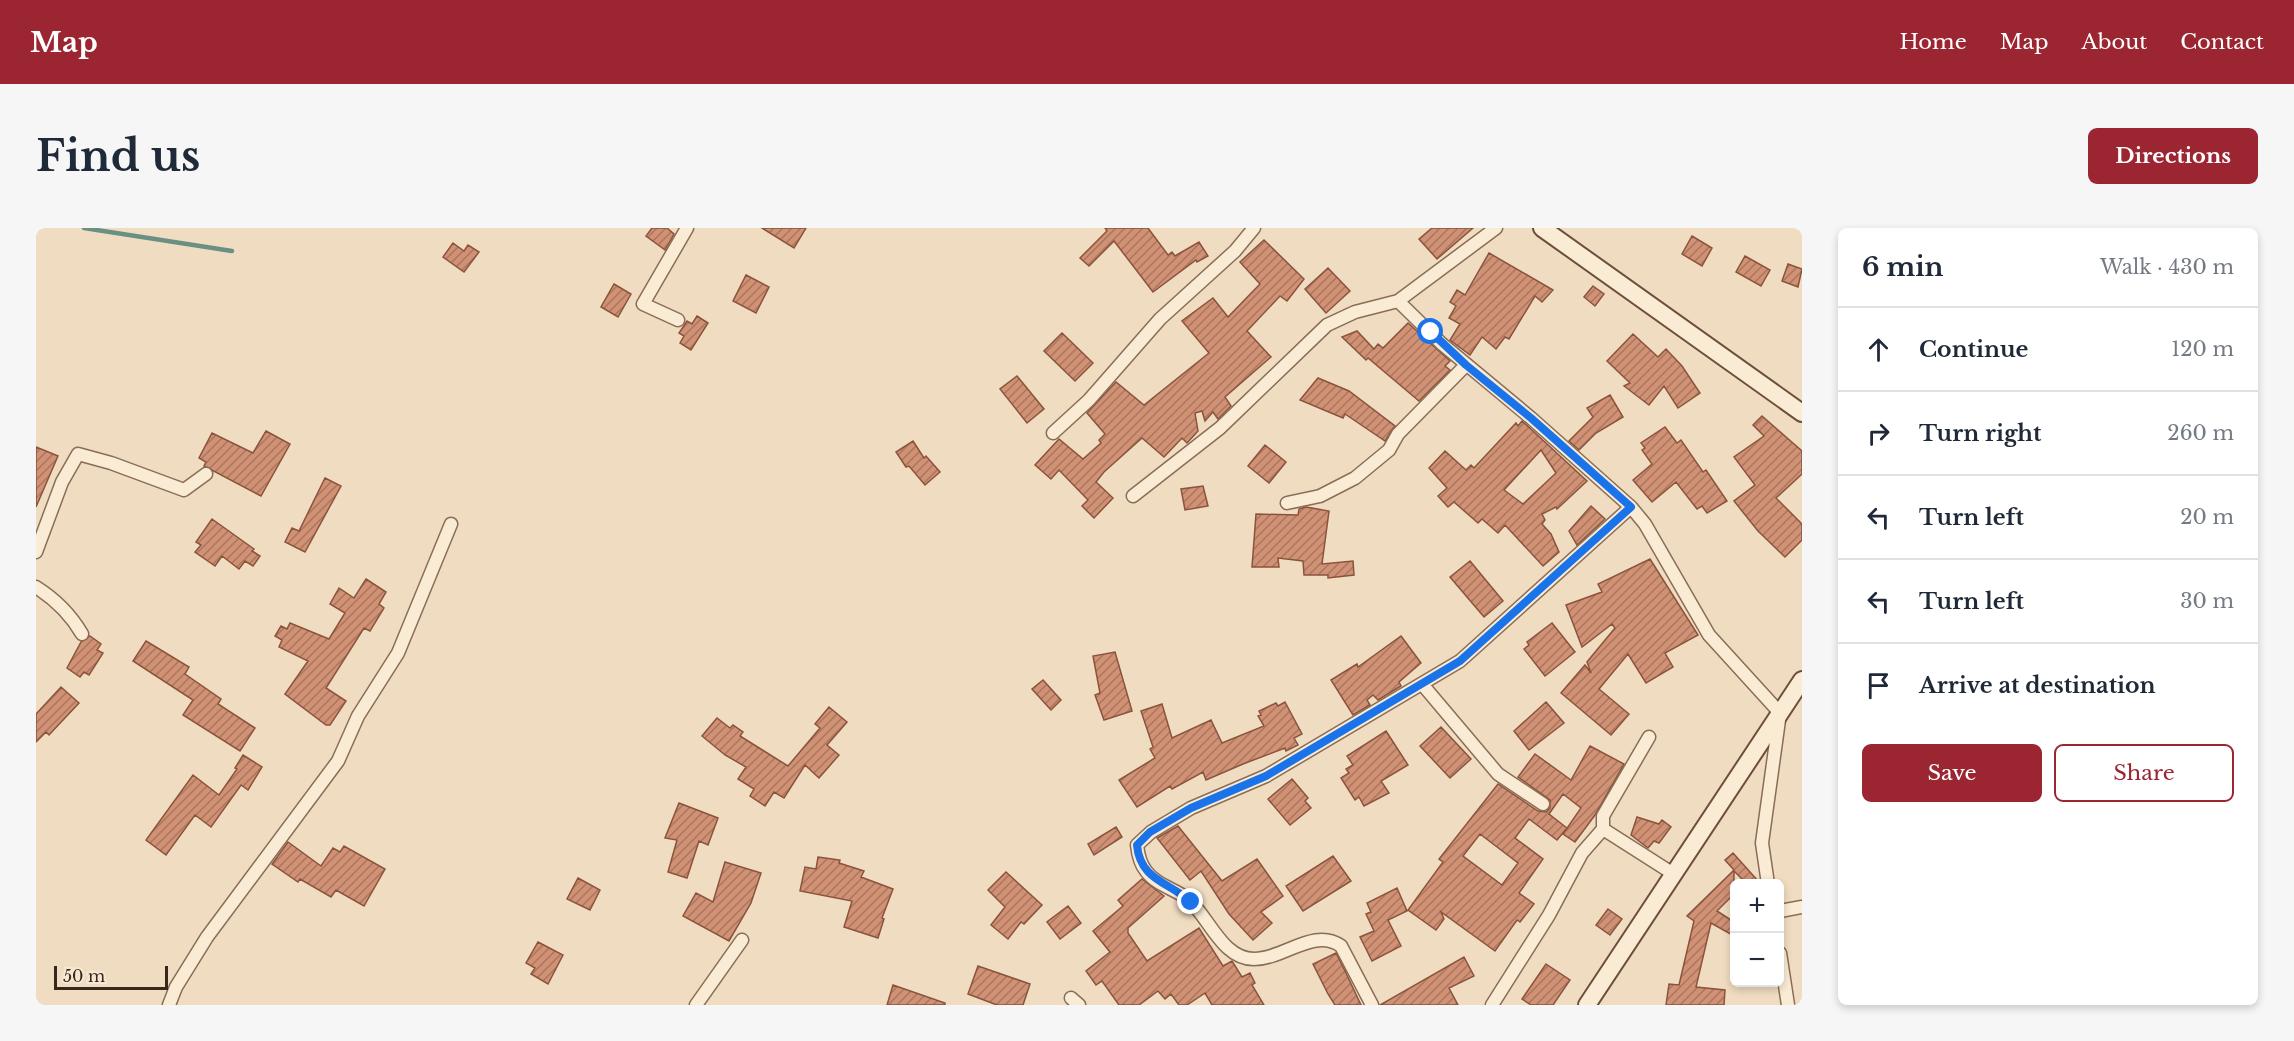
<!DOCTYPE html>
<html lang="en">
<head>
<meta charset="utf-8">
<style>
	:root { --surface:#fff; --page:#f6f6f7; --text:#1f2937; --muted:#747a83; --line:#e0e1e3; --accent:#9c2532 }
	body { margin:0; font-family:"Libre Baskerville",serif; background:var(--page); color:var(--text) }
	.controls { position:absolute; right:18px; bottom:18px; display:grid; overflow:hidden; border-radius:9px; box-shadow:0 3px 9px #0003 }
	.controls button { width:54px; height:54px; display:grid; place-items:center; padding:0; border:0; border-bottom:2px solid var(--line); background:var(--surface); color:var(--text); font:30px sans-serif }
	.scale { position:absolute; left:18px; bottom:15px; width:114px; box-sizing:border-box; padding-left:6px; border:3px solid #39271d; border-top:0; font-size:16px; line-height:21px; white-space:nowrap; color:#39271d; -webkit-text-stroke:4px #f7e8d1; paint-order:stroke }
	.stop { position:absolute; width:18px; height:18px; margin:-14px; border:4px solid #1a73e8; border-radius:50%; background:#fff }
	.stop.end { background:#1a73e8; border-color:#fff; box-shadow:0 2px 6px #0008 }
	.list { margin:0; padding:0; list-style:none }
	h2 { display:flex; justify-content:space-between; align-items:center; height:78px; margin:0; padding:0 24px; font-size:26px }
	h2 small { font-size:20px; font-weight:400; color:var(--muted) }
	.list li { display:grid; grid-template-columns:39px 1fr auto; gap:18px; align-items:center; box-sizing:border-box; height:84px; padding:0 24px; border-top:2px solid var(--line) }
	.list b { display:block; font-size:22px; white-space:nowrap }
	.list em { font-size:20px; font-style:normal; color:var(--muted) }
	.actions { display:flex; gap:12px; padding:18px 24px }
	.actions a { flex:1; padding:14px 0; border:2px solid var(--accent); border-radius:9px; text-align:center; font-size:21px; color:var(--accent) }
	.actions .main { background:var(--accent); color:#fff }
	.icon { flex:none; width:33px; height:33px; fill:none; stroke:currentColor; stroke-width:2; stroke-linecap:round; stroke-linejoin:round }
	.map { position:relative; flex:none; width:1766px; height:777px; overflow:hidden; border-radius:9px }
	header { display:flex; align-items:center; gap:36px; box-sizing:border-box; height:84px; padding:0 30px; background:var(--accent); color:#fff }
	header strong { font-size:28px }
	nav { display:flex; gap:33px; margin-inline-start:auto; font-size:21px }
	.intro { display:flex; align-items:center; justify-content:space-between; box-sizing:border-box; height:144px; padding:0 36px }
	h1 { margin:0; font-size:42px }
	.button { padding:15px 27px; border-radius:9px; background:var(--accent); color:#fff; font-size:21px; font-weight:700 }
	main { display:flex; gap:36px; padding:0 36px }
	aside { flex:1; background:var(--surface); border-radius:9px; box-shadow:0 3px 9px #0003 }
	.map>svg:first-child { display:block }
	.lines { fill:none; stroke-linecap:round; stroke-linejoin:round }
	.stream { stroke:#6a9083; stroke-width:4.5 }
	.building { fill:url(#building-hatch); stroke:#8b533c; stroke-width:1.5; fill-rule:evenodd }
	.minor-casing { stroke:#8a6d57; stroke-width:15 }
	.secondary-casing { stroke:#6c4e3b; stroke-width:20 }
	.minor { stroke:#faebd4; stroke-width:12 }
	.secondary { stroke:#faebd4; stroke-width:16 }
	.route { stroke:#1a73e8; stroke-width:8 }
</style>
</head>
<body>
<header>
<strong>Map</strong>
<nav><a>Home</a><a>Map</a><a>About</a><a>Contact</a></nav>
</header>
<div class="intro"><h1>Find us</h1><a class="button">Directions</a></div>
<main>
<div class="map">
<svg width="1766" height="777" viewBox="0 0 1766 777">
	<defs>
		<pattern id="building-hatch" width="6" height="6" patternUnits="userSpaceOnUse" patternTransform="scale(1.5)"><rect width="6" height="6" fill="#d09175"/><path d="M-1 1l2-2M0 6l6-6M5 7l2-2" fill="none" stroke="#aa765f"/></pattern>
	</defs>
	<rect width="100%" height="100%" fill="#f0ddc1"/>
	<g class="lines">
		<path class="stream" d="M48 0 196 23"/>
	</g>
	<path class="building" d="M616 0H631L638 6 629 22 610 8Z
		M726 0H770L758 20Z
		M1069 0H1112L1132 27 1136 24 1139 28 1163 14 1172 28 1161 34 1160 32 1117 64 1078 13 1053 38 1044 30 1071 3Z
		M1396 0H1437L1401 31 1383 11Z
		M1656 8 1676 20 1666 38 1646 26Z
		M1228 12 1268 51 1251 73 1244 68 1211 103 1235 129 1189 169 1195 178 1182 191 1177 184 1169 193 1166 183 1159 185 1162 203 1151 215 1146 210 1128 229 1106 210 1068 244 1060 254 1077 270 1058 290 1046 278 1052 272 1023 242 1015 251 999 237 1023 211 1047 231 1065 215 1063 212 1069 206 1051 185 1080 154 1108 177 1173 125 1146 93 1177 70 1192 89 1224 56 1204 34Z
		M417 15 428 23 432 17 443 24 428 44 407 29Z
		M1453 25 1517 62 1506 74 1499 68 1473 111 1469 109 1460 121 1446 109 1434 127 1414 112 1424 96 1413 90 1420 78 1414 74 1421 62 1429 67Z
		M1709 28 1734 42 1725 58 1700 44Z
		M1752 36 1766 41 1762 59 1746 53Z
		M1292 40 1314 63 1290 85 1269 61Z
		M710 47 733 59 720 85 697 73Z
		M578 56 595 66 582 89 565 79Z
		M1557 58 1568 66 1559 78 1548 69Z
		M661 88 672 95 655 122 644 115 648 108 643 105 651 93 656 96Z
		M1372 95 1414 133 1409 138 1414 142 1383 173 1332 130 1330 132 1306 109 1321 103 1338 121 1342 116 1347 120Z
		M1026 105 1057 135 1039 153 1008 123Z
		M1597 106 1622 129 1630 121 1646 138 1664 165 1642 180 1628 158 1613 177 1588 158 1594 155 1571 133Z
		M981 148 1008 181 991 195 964 161Z
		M1282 150 1313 163 1359 198 1349 213 1309 186 1307 190 1264 172Z
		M1574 167 1587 189 1560 205 1543 222 1533 213 1557 189 1551 180Z
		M1726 188 1766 223V246L1740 270 1766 296V312L1749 329 1722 303 1698 273 1719 257 1698 229 1728 208 1717 197Z
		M1486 193 1551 253 1521 281 1520 279 1506 286 1509 292 1506 296 1515 306 1523 324 1507 338 1469 297 1462 305 1446 291 1442 295 1418 274 1412 279 1402 268 1411 260 1393 240 1409 223 1430 242 1435 237 1438 240 1480 195 1482 198ZM1505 222 1520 245 1487 276 1468 262Z
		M1629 199 1641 215 1645 212 1667 244 1670 242 1691 273 1671 285 1666 278 1661 281 1640 254 1616 274 1597 252 1616 236 1606 222 1609 220 1605 215Z
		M230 203 254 216 225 268 168 238 170 234 163 230 176 205 217 225Z
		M877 213 888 230 890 228 904 244 889 257 873 238 870 239 860 224Z
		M1229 217 1250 234 1233 255 1212 238Z
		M0 219 22 228 0 279Z
		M289 250 305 258 269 324 249 314 256 300 263 303Z
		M1167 258 1172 278 1149 282 1145 261Z
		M1555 278 1569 291 1541 317 1533 303Z
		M1270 279 1293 283 1286 336 1317 333 1318 347 1292 350V347H1268L1267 333 1242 330 1243 339H1216L1220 286 1262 287 1263 281Z
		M176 291 218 321 216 323 224 328 217 338 209 333 203 341 186 328 179 338 159 324 165 317 160 314Z
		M1614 331 1662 407 1629 425 1637 439 1610 455 1592 426 1563 461 1593 486 1575 507 1525 465 1549 437 1555 445 1551 434 1579 400 1576 396 1546 419 1530 377 1566 364 1562 356Z
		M1434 333 1467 373 1448 389 1414 349Z
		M330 351 350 364 343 376 348 380 334 403 328 400 290 460 310 473 294 497H290L249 466 272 433 243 419 246 412 239 408 245 398 251 401 254 395 293 411 309 385 294 376 303 360 318 370Z
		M1516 395 1539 424 1509 448 1488 421 1493 417 1491 414Z
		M54 408 65 416 61 422 67 425 53 447 48 444 44 449 31 440 45 414Z
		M1365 408 1385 435 1363 454 1365 458 1342 472 1337 467 1331 472 1334 477 1317 487 1295 452 1321 436 1322 439Z
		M110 413 153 439 149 446 185 471 182 476 219 500 204 523 147 487 157 472 97 433Z
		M1079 424 1096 483 1068 492 1059 467 1064 465 1057 428Z
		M1007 452 1025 472 1015 482 996 461Z
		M25 459 43 475 13 507 10 504 0 514V486Z
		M1249 474 1266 506 1258 510 1262 517 1250 523 1249 520 1207 536 1170 552 1167 544 1136 561 1134 558 1101 579 1083 552 1119 530 1114 521 1117 519 1105 483 1126 476 1136 510 1175 492 1186 515 1228 498 1222 488 1225 487 1223 483 1240 475 1242 478Z
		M1510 474 1528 495 1493 522 1478 503Z
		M793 479 811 494 791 517 803 527 783 550 769 537 748 570 738 564 729 578 714 568 718 561 702 551 710 539 689 527 666 508 681 490 694 500 697 497 707 504 704 508 752 538 784 500 779 496Z
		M1405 499 1435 531 1414 550 1384 518Z
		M1350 503 1372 537 1345 553 1353 565 1328 578 1323 569 1319 572 1305 550 1313 545 1310 541 1317 537 1311 528Z
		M1554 518 1588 536 1559 587 1539 614 1527 606 1545 580 1527 566 1513 586 1531 600 1521 612 1493 591 1479 610 1507 631 1483 665 1498 676 1484 694 1481 692 1459 723 1405 684 1408 691 1400 702 1372 682 1407 634 1403 631 1462 556 1502 583 1510 584 1514 580V572L1482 549 1499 526 1535 552ZM1444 606 1482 635 1466 657 1427 628Z
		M207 527 226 539 212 562 205 557 175 599 159 587 130 627 110 612 157 547 183 567 201 541 199 540Z
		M1256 551 1272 570 1269 573 1275 580 1254 597 1232 571Z
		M643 575 682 590 672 617 663 613 651 650 632 644 641 612 629 610Z
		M1601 589 1623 596 1626 592 1635 599 1623 615 1618 613 1612 620 1595 607Z
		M1142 598 1186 653 1221 631 1247 668 1225 684 1236 695 1217 712 1193 686 1165 643 1154 652 1121 610Z
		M1080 599 1086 609 1058 627 1052 616Z
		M252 614 285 638 297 620 304 624 308 618 349 641 328 678 300 662 295 669 264 651 262 654 236 636Z
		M1697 625 1723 654 1711 656 1698 643V666L1681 683 1698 694V708L1675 695 1660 759 1689 762 1688 777H1630L1633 756 1643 757 1658 693 1651 688 1698 642 1689 632Z
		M1297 628 1315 653 1267 683 1250 658Z
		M782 629 804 632 803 635 828 643 825 649 857 661 846 690 848 691 842 710 808 699 816 673 764 663 769 639 780 641Z
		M689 634 725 645 715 675 693 713 647 688 660 665 677 674Z
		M970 644 1006 677 988 696 985 694 972 711 955 697 969 679 952 662Z
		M542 650 564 662 554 682 531 671Z
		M1106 651 1128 668 1092 700V705L1111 733 1163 700 1187 738 1196 733 1206 749 1214 745 1219 755 1216 757 1228 777H1176L1169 765 1151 777H1143L1135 766 1129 771 1122 763 1103 777H1083L1066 753 1060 757 1050 743 1074 724 1057 703 1087 678 1082 672Z
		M1361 660 1371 683 1352 692 1365 718 1336 733 1324 709 1338 703 1330 686 1335 684 1331 675Z
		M1032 678 1045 695 1024 711 1011 694Z
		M1572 681 1586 691 1574 707 1560 697Z
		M502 714 527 727 512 756 495 746 499 740 490 735Z
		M1300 725 1309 743 1325 777H1299L1292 766 1277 736Z
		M1428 729 1438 748 1413 760 1422 777H1344Z
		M1510 736 1534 752 1517 777H1495L1486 771Z
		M942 738 994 756 987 777H961L932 766Z
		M857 757 909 775V777H851Z"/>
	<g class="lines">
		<defs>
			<path id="minor" d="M1362 73 1406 116 1495 190 1595 279 1609 296 1673 407 1744 485 1726 615 1732 656
				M642 92 607 76 651 0
				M1017 205 1053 172 1124 91 1199 23 1218 0
				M1097 268 1184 200 1291 97 1319 84 1362 73 1460 0
				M1251 275 1284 268 1319 250 1353 222 1362 206 1430 137
				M0 324 26 254 42 226 75 235 148 262 170 246
				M0 359C19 371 35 387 46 406
				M1386 456 1462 546 1507 576
				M1613 509 1567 588V601L1636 645
				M1744 683 1766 679
				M1744 725 1752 777
				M1035 770 1043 777
				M133 777 140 759 171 709 302 533 322 488 362 425 415 296
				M660 777 706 712
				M1336 777 1305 718C1278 699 1248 731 1218 731 1186 731 1173 689 1152 671 1139 661 1120 657 1110 643 1105 637 1102 626 1101 617L1115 604 1155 580 1230 548 1424 433 1595 279
				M1456 777 1513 687 1546 625 1567 601"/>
			<path id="secondary" d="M1506 0 1766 185
				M1551 777 1766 452"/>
		</defs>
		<use href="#minor" class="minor-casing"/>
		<use href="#secondary" class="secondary-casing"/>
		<use href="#minor" class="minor"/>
		<use href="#secondary" class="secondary"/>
	</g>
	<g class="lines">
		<path class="route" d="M1155 674C1133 654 1104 652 1101 617L1114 604 1155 580 1230 548 1424 433 1595 279 1495 190 1430 137 1395 104"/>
	</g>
</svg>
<div class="controls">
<button>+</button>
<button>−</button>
</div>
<div class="scale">50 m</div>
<div class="stop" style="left:1395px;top:104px"></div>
<div class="stop end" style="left:1155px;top:674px"></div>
</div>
<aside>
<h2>6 min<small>Walk · 430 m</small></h2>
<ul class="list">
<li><svg class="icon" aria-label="ahead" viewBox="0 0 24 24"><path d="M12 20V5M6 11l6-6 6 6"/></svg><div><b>Continue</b></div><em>120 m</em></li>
<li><svg class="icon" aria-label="right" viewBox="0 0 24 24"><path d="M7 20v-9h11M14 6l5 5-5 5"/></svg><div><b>Turn right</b></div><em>260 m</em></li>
<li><svg class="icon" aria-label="left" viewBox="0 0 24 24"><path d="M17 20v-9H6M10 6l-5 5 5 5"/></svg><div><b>Turn left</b></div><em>20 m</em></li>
<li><svg class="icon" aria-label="left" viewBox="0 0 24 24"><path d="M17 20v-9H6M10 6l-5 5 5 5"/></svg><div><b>Turn left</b></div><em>30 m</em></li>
<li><svg class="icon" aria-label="arrive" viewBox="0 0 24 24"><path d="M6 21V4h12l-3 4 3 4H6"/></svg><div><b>Arrive at destination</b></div></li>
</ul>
<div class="actions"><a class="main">Save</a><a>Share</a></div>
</aside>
</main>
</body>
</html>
